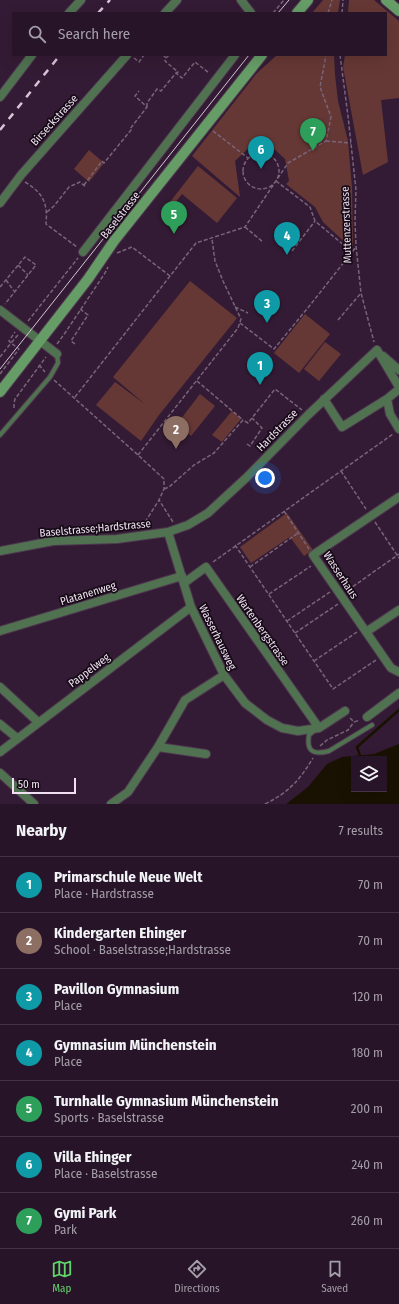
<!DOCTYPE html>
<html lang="en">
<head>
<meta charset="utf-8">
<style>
	:root { --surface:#271428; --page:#332134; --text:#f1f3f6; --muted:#a49ea8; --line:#433345; --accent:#61d46a }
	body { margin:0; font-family:"Fira Sans Condensed",sans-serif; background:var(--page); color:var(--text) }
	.controls { position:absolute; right:12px; bottom:12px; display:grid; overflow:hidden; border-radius:0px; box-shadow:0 4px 16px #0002 }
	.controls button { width:36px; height:36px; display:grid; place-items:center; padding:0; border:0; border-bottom:1px solid var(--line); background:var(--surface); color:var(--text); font:20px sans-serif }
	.scale { position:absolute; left:12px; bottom:10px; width:64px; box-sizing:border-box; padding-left:4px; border:2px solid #f0e0f1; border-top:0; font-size:11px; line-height:14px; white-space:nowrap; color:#f0e0f1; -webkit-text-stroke:3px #150a16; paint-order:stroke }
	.you { position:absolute; left:265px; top:478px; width:14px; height:14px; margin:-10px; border:3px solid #fff; border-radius:50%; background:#1a73e8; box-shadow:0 0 0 6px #1a73e833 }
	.badge { display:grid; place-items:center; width:26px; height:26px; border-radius:50%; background:var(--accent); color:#fff; font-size:13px; font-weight:700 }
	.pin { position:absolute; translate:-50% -33px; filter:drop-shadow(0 1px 2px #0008) }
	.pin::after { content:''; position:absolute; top:21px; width:14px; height:12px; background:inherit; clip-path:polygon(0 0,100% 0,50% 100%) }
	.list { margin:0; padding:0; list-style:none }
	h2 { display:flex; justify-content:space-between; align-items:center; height:52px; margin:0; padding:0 16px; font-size:17px }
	h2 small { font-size:13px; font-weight:400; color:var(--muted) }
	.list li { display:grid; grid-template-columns:26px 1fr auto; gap:12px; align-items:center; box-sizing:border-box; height:56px; padding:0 16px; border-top:1px solid var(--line) }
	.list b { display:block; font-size:15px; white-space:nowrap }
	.list p { margin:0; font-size:13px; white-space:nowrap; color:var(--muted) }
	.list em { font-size:13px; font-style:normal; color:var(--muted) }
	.icon { flex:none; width:22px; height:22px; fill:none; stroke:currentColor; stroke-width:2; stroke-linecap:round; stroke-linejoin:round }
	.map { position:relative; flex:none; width:399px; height:804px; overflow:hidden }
	.search { position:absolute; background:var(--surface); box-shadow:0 4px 16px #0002; left:12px; right:12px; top:12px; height:44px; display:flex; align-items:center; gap:10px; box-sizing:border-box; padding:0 14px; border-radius:0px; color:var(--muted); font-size:15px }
	.sheet { height:444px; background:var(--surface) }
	nav { display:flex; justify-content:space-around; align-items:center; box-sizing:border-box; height:56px; border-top:1px solid var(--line); background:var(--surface); font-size:11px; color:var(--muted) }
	nav a { display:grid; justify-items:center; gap:2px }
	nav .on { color:var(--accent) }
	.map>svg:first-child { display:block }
	.green { fill:#663835 }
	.water { fill:#191101; fill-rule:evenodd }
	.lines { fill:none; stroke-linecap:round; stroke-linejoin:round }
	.stream { stroke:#191101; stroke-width:2.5 }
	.service-casing { stroke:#4e374f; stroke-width:6 }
	.minor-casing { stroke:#4e374f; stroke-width:10 }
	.secondary-casing { stroke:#4e374f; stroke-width:12 }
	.path { stroke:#79647a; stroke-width:1.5; stroke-dasharray:4 2; stroke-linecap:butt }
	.service { stroke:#507251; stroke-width:4 }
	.minor { stroke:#507251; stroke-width:8 }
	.secondary { stroke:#669d67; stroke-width:10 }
	.tram { stroke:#d6c5d7; stroke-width:1 }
	.rail { stroke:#d6c5d7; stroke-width:2.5; stroke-dasharray:7 7; stroke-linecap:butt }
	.labels { text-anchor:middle; stroke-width:3.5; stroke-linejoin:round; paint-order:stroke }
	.street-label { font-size:11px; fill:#f0e0f1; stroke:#150a16 }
</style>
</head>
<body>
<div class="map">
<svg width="399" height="804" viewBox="0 0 399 804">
	<rect width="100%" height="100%" fill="#341b35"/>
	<path class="green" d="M323 0H340L338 13H312Z
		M349 0H374L399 21V98L381 100 388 162 363 175 343 67 345 55H386V13H348Z
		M277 55H334L335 75 338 101 348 141 352 188 353 246H349L323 222 315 207 286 184 289 181 285 159 271 146 255 142 235 161 240 197 192 156 257 73Z
		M89 150 104 163 89 182 74 169Z
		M198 166 237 198 217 223 182 194 166 214 163 211Z
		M190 281 237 318 159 415 141 441 96 405 115 382 146 405 113 377Z
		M305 314 330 334 299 373 274 353Z
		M325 342 341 354 319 381 304 369Z
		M200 394 215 406 191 436 177 424Z
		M232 411 241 419 222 442 212 435Z
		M287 513 313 550 304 556 290 537 251 563 240 547Z"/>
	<path class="water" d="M399 744V804H286L308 787 327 764 342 757 374 754ZM354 759H384V789H354Z"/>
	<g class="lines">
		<path class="stream" d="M361 759 357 747 399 710"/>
		<defs>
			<path id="service" d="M0 435 50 377 58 363 57 354
				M315 730 309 735C306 752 314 755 329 751L372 725"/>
			<path id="minor" d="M241 0 251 13
				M69 13 81 0
				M165 13 177 0
				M0 97 32 55
				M0 203 21 175 127 55
				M83 252 235 55
				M0 310 57 354
				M377 350 399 387
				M383 356 399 370
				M399 389 387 399 390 414 399 429
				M324 399 342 427 387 399
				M399 497 313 555 391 668 399 672
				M168 532 191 607 224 675 245 703 267 720 282 728 298 731 319 728 345 711
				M0 551 53 541 117 539 168 532 188 525 208 513 246 478 308 415 377 350
				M184 583 206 567 319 728
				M0 631 182 576
				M366 632 399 610
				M0 687 38 722
				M367 717 399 693
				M0 724 17 738
				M158 747 206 754
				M0 752 191 607
				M0 773 34 804
				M111 804 128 792 158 747 185 700 224 675"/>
			<path id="secondary" d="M386 0 399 11
				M297 13 308 0
				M0 392 88 279 114 241 262 55"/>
		</defs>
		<use href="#service" class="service-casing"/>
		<use href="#minor" class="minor-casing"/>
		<use href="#secondary" class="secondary-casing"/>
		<path class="path" d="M273 13 284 0
			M328 13 332 0
			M342 13 343 0
			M163 55 166 58 165 61 178 72 176 73
			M340 55 348 116 356 190 355 221 356 246 361 293 374 342
			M134 58 139 62 144 55
			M166 58 169 55
			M147 107V103L157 89 161 91 176 73 182 78 195 62 209 73
			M213 131 248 158
			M326 141 351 143
			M243 171a18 18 0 1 1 36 0a18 18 0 1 1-36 0Z
			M276 181 310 207 315 221 352 252
			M25 182C43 193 48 203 46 224L77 247
			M84 185 102 161 104 163 131 130 130 129 147 107 135 96 139 91
			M47 212 54 206 69 187 80 182 86 187
			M245 227 263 242
			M292 251 315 221
			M117 253 132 247 170 276
			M18 265 28 275
			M6 280 14 291
			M0 287 25 257 36 265 5 304
			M235 307 248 313
			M338 320 361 293
			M28 321 78 258
			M240 323 274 349 311 304 356 247
			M57 344 65 333 105 273 108 267
			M75 344 71 341 88 315 80 309
			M0 357 11 343 9 341 15 332
			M39 365 45 372
			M0 374 19 349 11 343 18 335
			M54 380 138 455 164 479V489L159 500 173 522
			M197 381 243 420
			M75 397 196 243 245 227 288 163 326 141 331 117 320 87 326 55
			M14 408V403L15 399 46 357
			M247 444 250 446 262 428 252 418
			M138 455 238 328 241 319 223 281 215 261 212 239
			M341 471 366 509
			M164 489 169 487 194 465 214 453 243 420 248 423 275 389 302 410
			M284 511 309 549
			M375 522 399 558
			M142 527 159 500
			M235 545 333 689 376 660
			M213 562 393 434
			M250 567 298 533
			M348 590 399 554
			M269 594 311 566
			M287 621 330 592
			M295 633 338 604
			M314 661 357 632
			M350 718 354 722 360 720
			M320 746 327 740 348 730 354 722
			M265 804C289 792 299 781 313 758"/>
		<use href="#service" class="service"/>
		<use href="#minor" class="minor"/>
		<use href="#secondary" class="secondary"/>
		<path class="tram" d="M278 13 289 0
			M0 369 249 55"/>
		<path class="rail" d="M98 13 110 0
			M0 130 60 55"/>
	</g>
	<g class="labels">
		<g class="street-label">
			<text transform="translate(54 120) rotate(-48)" y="4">Birseckstrasse</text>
			<text transform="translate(120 215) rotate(-52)" y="4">Baselstrasse</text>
			<text transform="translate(346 225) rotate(-92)" y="4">Muttenzerstrasse</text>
			<text transform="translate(277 430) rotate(-46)" y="4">Hardstrasse</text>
			<text transform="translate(95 528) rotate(-5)" y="4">Baselstrasse;Hardstrasse</text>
			<text transform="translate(341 575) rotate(57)" y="4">Wasserhaus</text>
			<text transform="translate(88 593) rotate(-17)" y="4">Platanenweg</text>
			<text transform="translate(263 630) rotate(55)" y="4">Wartenbergstrasse</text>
			<text transform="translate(218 637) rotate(64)" y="4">Wasserhausweg</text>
			<text transform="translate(89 670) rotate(-37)" y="4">Pappelweg</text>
		</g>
	</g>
</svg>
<div class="controls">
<button><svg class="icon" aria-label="layers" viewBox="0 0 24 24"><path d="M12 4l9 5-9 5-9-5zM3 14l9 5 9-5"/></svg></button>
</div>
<div class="scale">50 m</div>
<div class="you"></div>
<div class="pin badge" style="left:260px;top:385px;background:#0f9aa8">1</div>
<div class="pin badge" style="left:176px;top:449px;background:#8d6e63">2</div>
<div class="pin badge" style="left:267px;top:323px;background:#0f9aa8">3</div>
<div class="pin badge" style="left:287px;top:255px;background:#0f9aa8">4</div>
<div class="pin badge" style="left:174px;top:234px;background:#2e9e5b">5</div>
<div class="pin badge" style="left:261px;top:169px;background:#0f9aa8">6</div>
<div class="pin badge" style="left:313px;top:151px;background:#2e9e5b">7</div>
<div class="search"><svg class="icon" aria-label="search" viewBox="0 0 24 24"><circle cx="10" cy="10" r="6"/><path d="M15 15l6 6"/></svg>Search here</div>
</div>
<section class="sheet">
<h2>Nearby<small>7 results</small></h2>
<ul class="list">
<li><span class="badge" style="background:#0f9aa8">1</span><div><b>Primarschule Neue Welt</b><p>Place · Hardstrasse</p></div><em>70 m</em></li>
<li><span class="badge" style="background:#8d6e63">2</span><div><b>Kindergarten Ehinger</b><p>School · Baselstrasse;Hardstrasse</p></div><em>70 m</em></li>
<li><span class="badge" style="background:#0f9aa8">3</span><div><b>Pavillon Gymnasium</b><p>Place</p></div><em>120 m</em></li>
<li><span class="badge" style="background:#0f9aa8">4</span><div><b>Gymnasium Münchenstein</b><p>Place</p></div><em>180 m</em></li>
<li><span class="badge" style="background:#2e9e5b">5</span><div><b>Turnhalle Gymnasium Münchenstein</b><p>Sports · Baselstrasse</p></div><em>200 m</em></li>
<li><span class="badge" style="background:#0f9aa8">6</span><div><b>Villa Ehinger</b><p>Place · Baselstrasse</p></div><em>240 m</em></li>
<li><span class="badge" style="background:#2e9e5b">7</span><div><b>Gymi Park</b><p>Park</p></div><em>260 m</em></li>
</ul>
</section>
<nav>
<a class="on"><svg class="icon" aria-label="map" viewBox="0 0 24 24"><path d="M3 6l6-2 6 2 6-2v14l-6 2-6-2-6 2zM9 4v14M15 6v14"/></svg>Map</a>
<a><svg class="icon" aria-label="directions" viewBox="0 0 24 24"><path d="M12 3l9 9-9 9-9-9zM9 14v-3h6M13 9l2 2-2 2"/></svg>Directions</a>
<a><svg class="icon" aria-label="saved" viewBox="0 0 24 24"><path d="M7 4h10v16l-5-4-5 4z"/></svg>Saved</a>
</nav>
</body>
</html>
